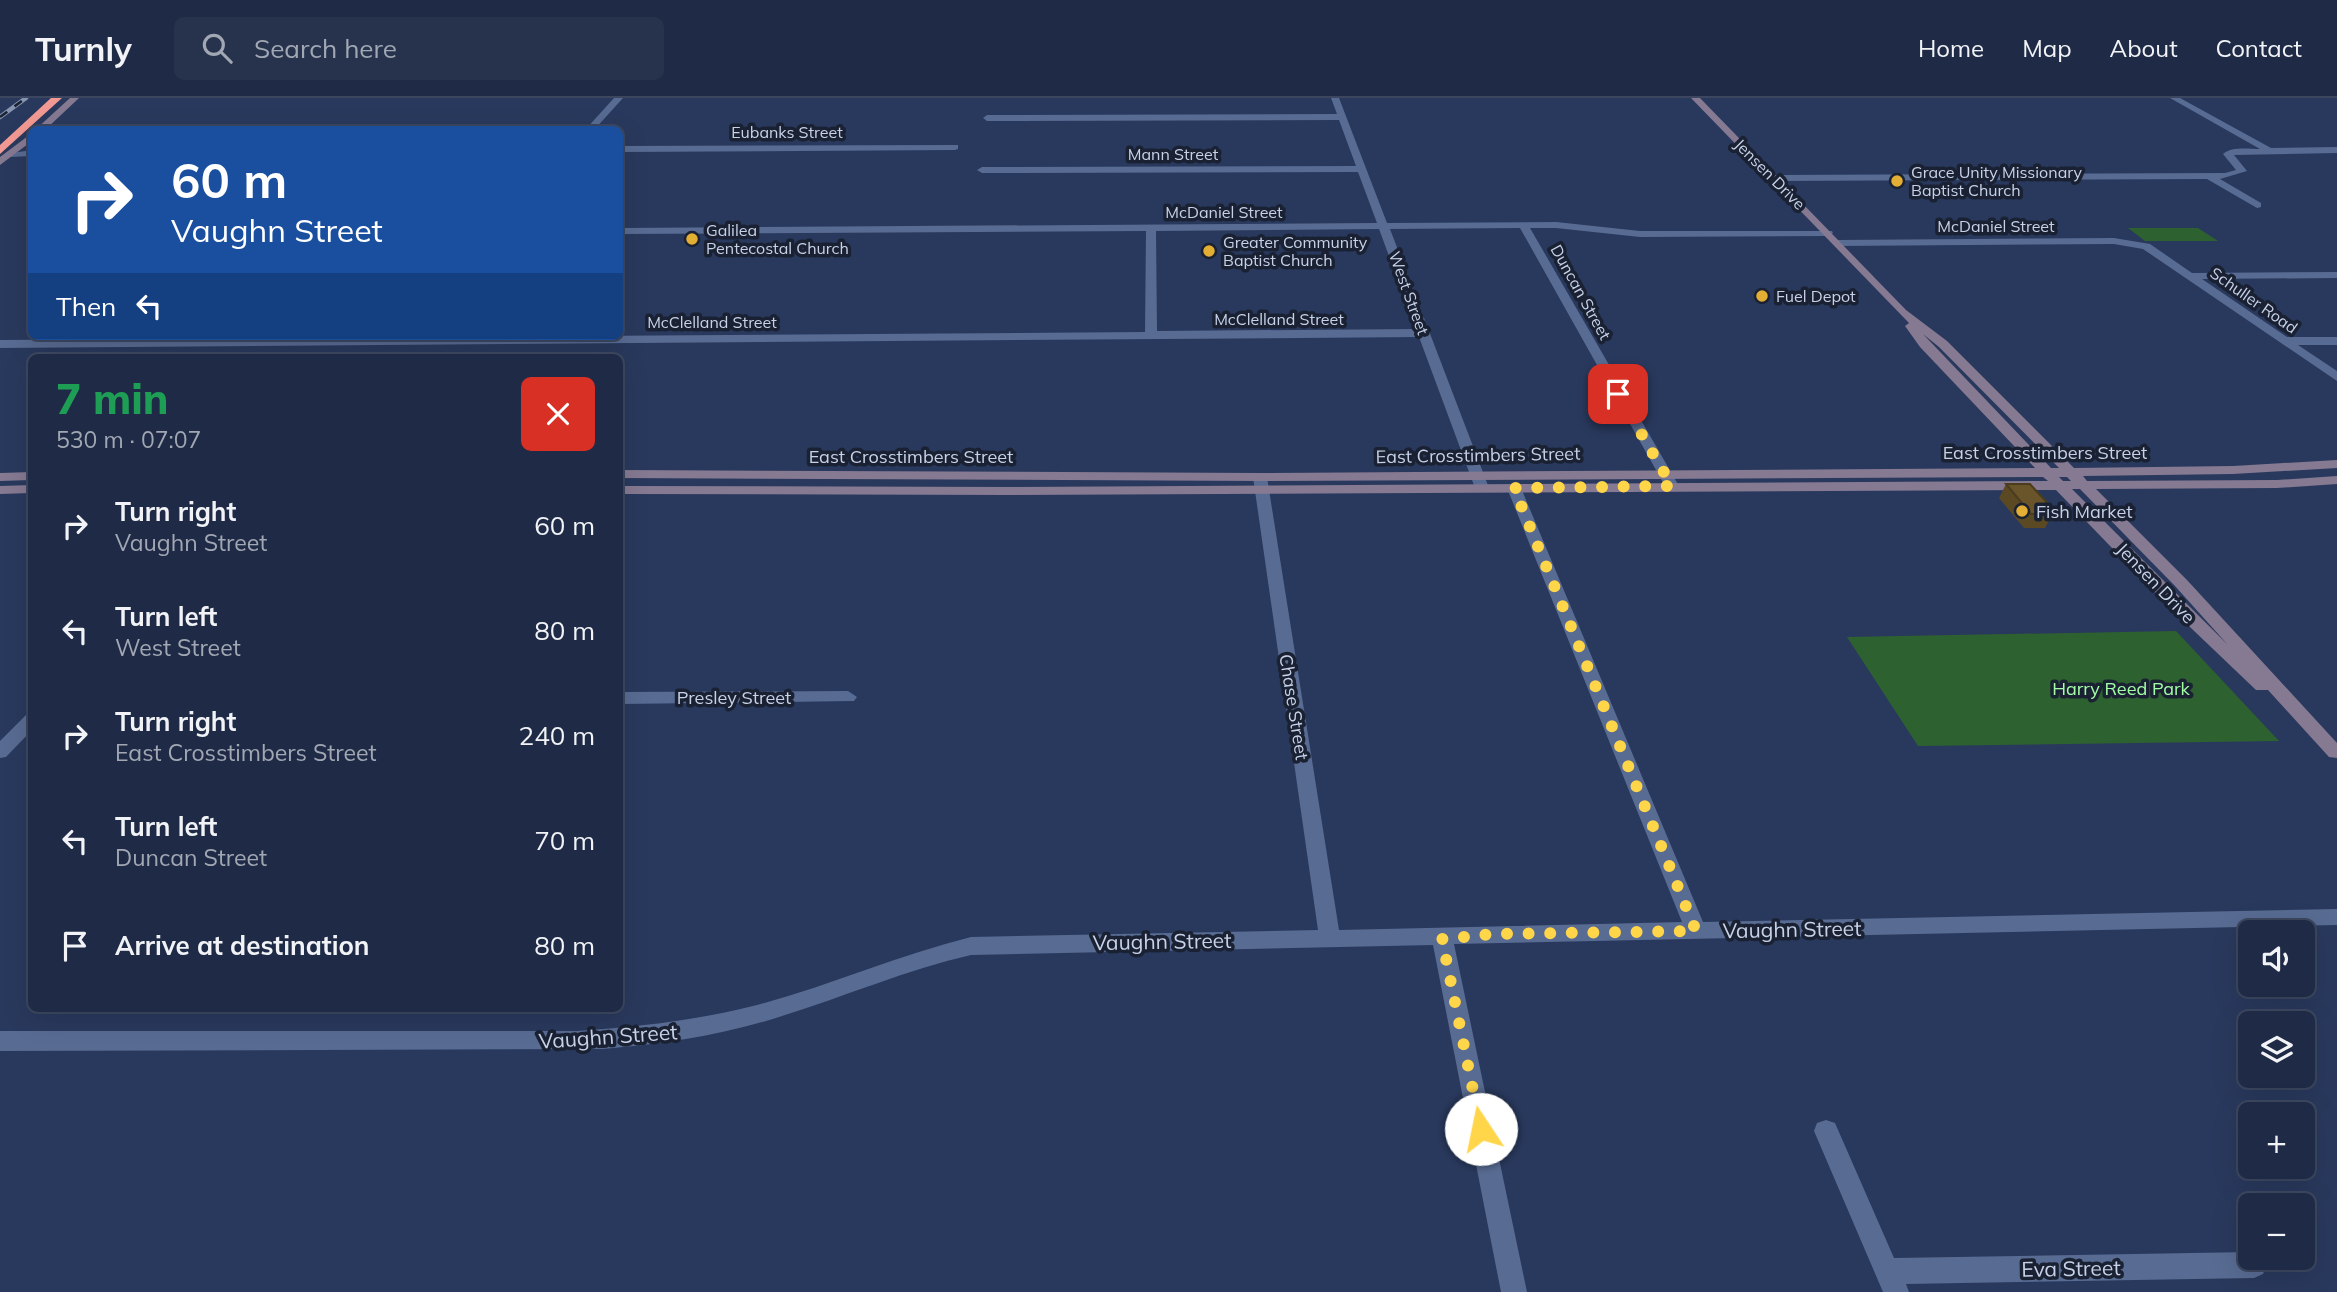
<!DOCTYPE html>
<meta charset="utf-8">
<style>
:root{--surface:#1f2b46;--page:#27334d;--text:#f1f3f6;--muted:#a1a7b3;--line:#3c475f}
body{margin:0;font-family:Mulish,sans-serif;background:var(--page);color:var(--text);height:100vh;display:flex;flex-direction:column;font-size:26px;white-space:nowrap}
*{box-sizing:border-box;margin:0}
p{font-size:23px;color:var(--muted)}
.icon{flex:none;width:38px;height:38px;fill:none;stroke:currentColor;stroke-width:2;stroke-linecap:round;stroke-linejoin:round}
.map{position:relative;flex:1;overflow:hidden}
.side{position:absolute;left:28px;top:256px;width:595px;height:658px;display:flex;flex-direction:column;background:var(--surface);border-radius:10px;box-shadow:0 7px 28px #0002,0 0 0 2px var(--line)}
.side>*{flex:none}
.guide{position:absolute;left:28px;top:28px;width:595px;height:214px;border-radius:10px;box-shadow:0 7px 28px #0002,0 0 0 2px var(--line);background:#1a4fa0;color:#fff;overflow:hidden}
.buttons{position:absolute;left:2238px;top:822px;display:grid;gap:14px}
.buttons a{display:grid;place-items:center;width:77px;height:77px;border-radius:10px;background:var(--surface);box-shadow:0 7px 28px #0002,0 0 0 2px var(--line);font-size:35px}
.pin{position:absolute;display:grid;place-items:center;width:60px;height:60px;color:#fff;margin:-30px;border-radius:14px;box-shadow:0 4px 10px #0006}
.me{position:absolute;width:77px;margin:-38px;rotate:349deg;stroke-linejoin:round;filter:drop-shadow(0 0 5px #0008)}
.turn{display:flex;align-items:center;gap:24px;height:147px;padding:0 28px;font-size:32px}
.turn .icon{width:91px;height:91px;stroke-width:2.5}
.turn b{display:block;font-size:49px;line-height:60px}
.then{display:flex;align-items:center;height:66px;padding:0 28px;background:#0003;gap:14px;font-size:26px}
.round{display:grid;place-items:center;flex:none;width:74px;height:74px;border-radius:10px;background:var(--page)}
.summary{display:flex;align-items:center;justify-content:space-between;height:119px;padding:0 28px}
h1{font-size:42px;font-weight:800;line-height:52px;color:#1e9e55}
ul{padding:0;list-style:none}
li{display:flex;align-items:center;gap:21px;height:105px;padding:0 28px}
li div{flex:1}
li b{display:block;font-size:26px}
li em{font-style:normal}
header{display:flex;align-items:center;gap:42px;box-sizing:border-box;height:98px;padding:0 35px;background:var(--surface);border-bottom:2px solid var(--line)}
header strong{font-size:33px}
nav{display:flex;gap:38px;margin-inline-start:auto;font-size:24px}
.search{width:490px;height:63px;background:var(--page);display:flex;align-items:center;gap:18px;box-sizing:border-box;padding:0 24px;border-radius:10px;color:var(--muted);font-size:26px}
.map>svg:first-child{display:block}
.green{fill:#2e6130}
.lines{fill:none;stroke-linecap:round;stroke-linejoin:round}
.minor{fill:#586b92;fill-rule:evenodd}
.secondary{fill:#867992;fill-rule:evenodd}
.motorway{fill:#f19992;fill-rule:evenodd}
.rail-casing{stroke:#8794b0;stroke-width:4.5}
.rail{stroke:#192132;stroke-width:2.5;stroke-dasharray:9;stroke-linecap:butt}
.wall{fill:#5a4923}
.building{fill:#695529;stroke:#4a3c1d;stroke-width:2}
.route{stroke:#ffd54a;stroke-width:12;stroke-dasharray:0 21.6}
.poi-dot{fill:#e2af34;stroke:#192132;stroke-width:2.5}
.labels{text-anchor:middle;dominant-baseline:central;stroke-width:7;stroke-linejoin:round;paint-order:stroke}
.far-street-label{font-size:16px;fill:#c7d2e9;stroke:#192132}
.far-poi-label{font-size:16px;fill:#c7d2e9;stroke:#192132;text-anchor:start}
.street-label{font-size:18px;fill:#c7d2e9;stroke:#192132}
.poi-label{font-size:18px;fill:#c7d2e9;stroke:#192132;text-anchor:start}
.park-label{font-size:18px;fill:#a4fda6;stroke:#192132}
.near-street-label{font-size:21px;fill:#c7d2e9;stroke:#192132}
</style>
<header>
<strong>Turnly</strong>
<div class="search"><svg class="icon" aria-label="search" viewBox="0 0 24 24"><circle cx="10" cy="10" r="6"/><path d="M15 15l6 6"/></svg>Search here</div>
<nav><a>Home</a><a>Map</a><a>About</a><a>Contact</a></nav>
</header>
<div class="map">
<svg width="2337" height="1194" viewBox="0 0 2337 1194">
<rect width="100%" height="100%" fill="#29395d"/>
<path class="green" d="M2128 130H2198L2218 143H2145Z
M2176 533 2279 643 1918 648 1847 539Z"/>
<g class="lines">
<path class="minor" d="M614 0H623L594 32H585Z
M1331 0H1339L1387 125 1556 124 1640 133H1832L1833 135 1828 138 1640 139 1556 130H1530L1679 388 1677 391H1667L1665 388 1520 130 1390 131 1489 390 1482 394 1475 390 1419 239 0 250V242L1145 234 1146 133 620 136V130L1377 125 1358 74 982 75 977 72 982 69 1356 68 1339 22 987 23 983 20 987 17 1337 16ZM1379 131 1416 231 1157 233 1156 133Z
M2170 0H2180L2271 50 2337 49V55L2234 57 2247 73 2220 81 2261 105V109L2257 110 2207 81 1774 83 1769 80 1774 77 2225 75 2236 72 2223 56C2232 48 2248 51 2260 51Z
M958 47V51L955 52 620 54V48Z
M32 52V58L10 59 5 56Z
M2114 140 2150 146 2192 175 2337 174V180L2202 181 2287 239H2337V247H2298L2337 273V283L2143 151 2114 146 1838 148 1833 145 1838 142Z
M1260 375 1267 379 1339 832 1682 824 1507 390 1514 386 1521 390 1703 824 2337 811V827L1454 846 1527 1194H1501L1433 847 971 857C906 872 846 898 782 918 724 937 664 946 603 951L0 953V933H577C638 929 698 922 757 907 829 888 898 857 971 839L1318 832 1253 379Z
M848 593 857 599 854 603 620 606V594Z
M32 615V632L6 659 0 660V643L26 617Z
M1826 1022 1835 1025 1894 1160 2250 1154V1160H2264L2267 1167 2263 1176 2254 1180 1906 1186 1909 1194H1883L1814 1033 1817 1025Z"/>
<path class="secondary" d="M70 0H79L45 32H35Z
M1691 0H1700L1906 212 1947 243 2074 370 2233 368 2337 362V370L2233 376 2083 378 2087 383 2277 382 2337 378V386L2277 390 2096 391 2187 482 2337 645V660L2329 659 2268 592H2256L2169 509 2056 392 1009 397 620 396V388L1009 389 2048 383 2043 379 1260 383 620 380V372L1260 375 2035 370 1920 249 1905 228 1909 225ZM1923 236 1939 249 2059 370H2051ZM2059 379H2067L2071 383H2063ZM2072 391H2080L2175 488 2228 547Z
M32 35V43L0 67V59Z
M32 374V382L0 383V375Z
M32 387V395L0 396V388Z"/>
<path class="motorway" d="M51 0H62L0 56V47Z"/>
<g class="rail-casing">
<path id="rail" d="M0 19 26 0"/>
</g>
<use href="#rail" class="rail"/>
</g>
<path class="wall" d="M2006 386 2052 410 2051 414 2053 416 2045 430H2024L1999 400Z"/>
<path class="building" d="M2006 386H2030L2052 410H2047L2053 416H2031Z"/>
<g class="lines">
<path class="route" d="M1481 1031 1442 841 1494 836 1696 833 1514 390 1672 388 1618 296"/>
</g>
<g class="poi-dot">
<circle cx="1897" cy="83" r="7"/>
<circle cx="692" cy="141" r="7"/>
<circle cx="1209" cy="153" r="7"/>
<circle cx="1762" cy="198" r="7"/>
<circle cx="2022" cy="413" r="7"/>
</g>
<g class="labels">
<g class="far-street-label">
<text x="787" y="34">Eubanks Street</text>
<text x="1173" y="56">Mann Street</text>
<text transform="translate(1770 76) rotate(45)">Jensen Drive</text>
<text x="1224" y="114">McDaniel Street</text>
<text x="1996" y="128">McDaniel Street</text>
<text transform="translate(1581 194) rotate(61)">Duncan Street</text>
<text transform="translate(1409 195) rotate(70)">West Street</text>
<text transform="translate(2254 202) rotate(35)">Schuller Road</text>
<text x="1279" y="221">McClelland Street</text>
<text x="712" y="224">McClelland Street</text>
</g>
<g class="far-poi-label">
<text x="1911" y="74">Grace Unity Missionary<tspan x="1911" dy="18">Baptist Church</tspan></text>
<text x="706" y="132">Galilea<tspan x="706" dy="18">Pentecostal Church</tspan></text>
<text x="1223" y="144">Greater Community<tspan x="1223" dy="18">Baptist Church</tspan></text>
<text x="1776" y="198">Fuel Depot</text>
</g>
<g class="street-label">
<text x="2045" y="354">East Crosstimbers Street</text>
<text transform="translate(1478 357) rotate(-1)">East Crosstimbers Street</text>
<text x="911" y="358">East Crosstimbers Street</text>
<text transform="translate(2156 485) rotate(46)">Jensen Drive</text>
<text x="734" y="599">Presley Street</text>
<text transform="translate(1294 609) rotate(81)">Chase Street</text>
</g>
<g class="poi-label">
<text x="2036" y="413">Fish Market</text>
</g>
<g class="park-label">
<text x="2121" y="590">Harry Reed Park</text>
</g>
<g class="near-street-label">
<text transform="translate(1792 831) rotate(-1)">Vaughn Street</text>
<text transform="translate(1162 843) rotate(-1)">Vaughn Street</text>
<text transform="translate(608 938) rotate(-4)">Vaughn Street</text>
<text transform="translate(2071 1170) rotate(-1)">Eva Street</text>
</g>
</g>
</svg>
<div class="buttons">
<a><svg class="icon" aria-label="sound" viewBox="0 0 24 24"><path d="M4 9h4l5-4v14l-5-4H4zM17 9q2 3 0 6"/></svg></a>
<a><svg class="icon" aria-label="layers" viewBox="0 0 24 24"><path d="M12 4l9 5-9 5-9-5zM3 14l9 5 9-5"/></svg></a>
<a>+</a>
<a>−</a>
</div>
<div class="pin" style="left:1618px;top:296px;background:#d93025"><svg class="icon" aria-label="arrive" viewBox="0 0 24 24"><path d="M6 21V4h12l-3 4 3 4H6"/></svg></div>
<svg class="me" style="left:1481px;top:1031px" viewBox="-20 -20 40 40"><circle r="19" fill="#fff"/><path d="M0-13L10 11 0 6-10 11z" fill="#ffd54a"/></svg>
<div class="guide">
<div class="turn"><svg class="icon" aria-label="right" viewBox="0 0 24 24"><path d="M7 20v-9h11M14 6l5 5-5 5"/></svg><div><b>60 m</b>Vaughn Street</div></div>
<div class="then">Then<svg class="icon" aria-label="left" viewBox="0 0 24 24"><path d="M17 20v-9H6M10 6l-5 5 5 5"/></svg></div>
</div>
<section class="side">
<div class="summary"><div><h1>7 min</h1><p>530 m · 07:07</p></div><a class="round" style="background:#d93025;color:#fff"><svg class="icon" aria-label="close" viewBox="0 0 24 24"><path d="M6 6l12 12M18 6L6 18"/></svg></a></div>
<ul>
<li><svg class="icon" aria-label="right" viewBox="0 0 24 24"><path d="M7 20v-9h11M14 6l5 5-5 5"/></svg><div><b>Turn right</b><p>Vaughn Street</p></div><em>60 m</em></li>
<li><svg class="icon" aria-label="left" viewBox="0 0 24 24"><path d="M17 20v-9H6M10 6l-5 5 5 5"/></svg><div><b>Turn left</b><p>West Street</p></div><em>80 m</em></li>
<li><svg class="icon" aria-label="right" viewBox="0 0 24 24"><path d="M7 20v-9h11M14 6l5 5-5 5"/></svg><div><b>Turn right</b><p>East Crosstimbers Street</p></div><em>240 m</em></li>
<li><svg class="icon" aria-label="left" viewBox="0 0 24 24"><path d="M17 20v-9H6M10 6l-5 5 5 5"/></svg><div><b>Turn left</b><p>Duncan Street</p></div><em>70 m</em></li>
<li><svg class="icon" aria-label="arrive" viewBox="0 0 24 24"><path d="M6 21V4h12l-3 4 3 4H6"/></svg><div><b>Arrive at destination</b></div><em>80 m</em></li>
</ul>
</section>
</div>
